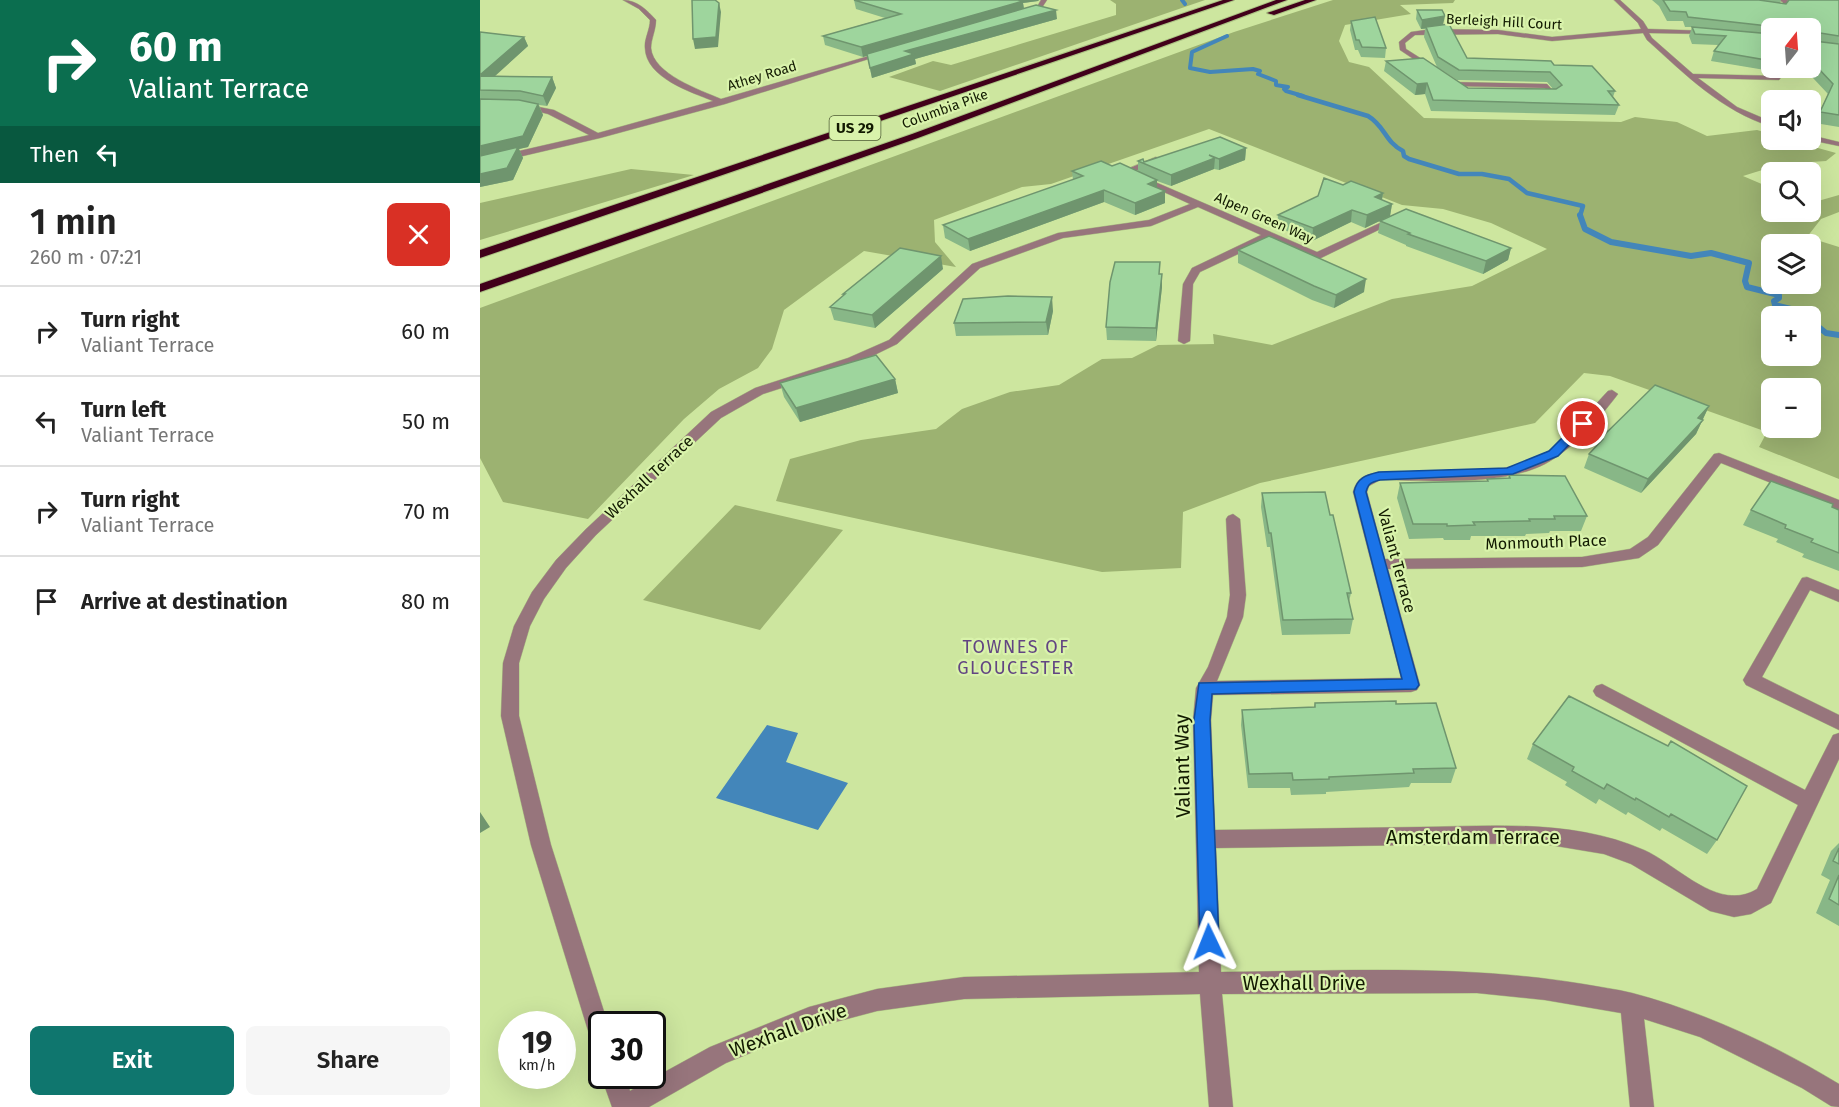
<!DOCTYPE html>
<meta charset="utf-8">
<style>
:root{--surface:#fff;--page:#f6f6f6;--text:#222;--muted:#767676;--line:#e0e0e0;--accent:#0f766e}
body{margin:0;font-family:"Fira Sans",sans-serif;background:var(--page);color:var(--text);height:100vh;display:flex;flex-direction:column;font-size:22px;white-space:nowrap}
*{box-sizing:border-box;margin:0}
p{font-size:20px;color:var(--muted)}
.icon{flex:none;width:33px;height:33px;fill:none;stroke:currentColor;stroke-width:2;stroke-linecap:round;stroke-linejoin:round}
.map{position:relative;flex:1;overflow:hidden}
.side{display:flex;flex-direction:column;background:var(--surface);width:480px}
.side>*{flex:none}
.banner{background:#0b6e4f;color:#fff;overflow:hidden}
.needle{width:39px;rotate:17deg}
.controls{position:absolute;left:1281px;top:18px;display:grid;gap:12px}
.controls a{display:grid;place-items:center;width:60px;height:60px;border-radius:9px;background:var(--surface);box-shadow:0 6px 24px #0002;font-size:30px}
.speed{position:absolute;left:18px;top:1011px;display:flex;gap:12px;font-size:30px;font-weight:700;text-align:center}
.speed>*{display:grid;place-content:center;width:78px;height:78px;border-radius:50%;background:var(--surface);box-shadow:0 6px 24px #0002;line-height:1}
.speed small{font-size:15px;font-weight:400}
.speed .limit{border:3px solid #111;border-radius:9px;background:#fff;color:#111}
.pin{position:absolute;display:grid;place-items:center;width:51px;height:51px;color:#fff;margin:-26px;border:3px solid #fff;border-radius:50%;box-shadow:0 2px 6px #0007}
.me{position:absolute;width:66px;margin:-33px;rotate:358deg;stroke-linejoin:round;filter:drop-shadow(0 0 4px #0008)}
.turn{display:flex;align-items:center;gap:21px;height:126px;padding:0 30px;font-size:27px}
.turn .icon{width:78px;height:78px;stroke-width:2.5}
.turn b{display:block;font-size:42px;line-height:51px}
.then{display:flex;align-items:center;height:57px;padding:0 30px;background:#0003;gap:12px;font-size:22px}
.round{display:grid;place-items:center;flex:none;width:63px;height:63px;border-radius:9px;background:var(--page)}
.head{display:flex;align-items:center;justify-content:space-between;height:102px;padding:0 30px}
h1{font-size:36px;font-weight:600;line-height:45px}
.primary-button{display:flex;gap:12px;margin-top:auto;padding:12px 30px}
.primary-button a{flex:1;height:69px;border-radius:9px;background:var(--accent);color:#fff;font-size:24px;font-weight:600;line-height:69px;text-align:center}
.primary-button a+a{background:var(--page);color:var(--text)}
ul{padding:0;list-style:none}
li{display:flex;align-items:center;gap:18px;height:90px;padding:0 30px;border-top:2px solid var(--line)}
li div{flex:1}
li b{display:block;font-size:22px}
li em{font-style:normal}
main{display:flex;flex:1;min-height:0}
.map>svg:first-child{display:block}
.green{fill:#9cb271;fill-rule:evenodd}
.water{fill:#4386ba}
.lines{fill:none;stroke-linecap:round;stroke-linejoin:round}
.stream-far2{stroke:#4386ba;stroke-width:4}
.stream-far1{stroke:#4386ba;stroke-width:4.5}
.stream{stroke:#4386ba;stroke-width:6}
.minor-casing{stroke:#abc183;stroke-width:1}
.highway-casing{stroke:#abc183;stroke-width:2}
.minor{fill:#97757c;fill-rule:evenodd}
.highway{fill:#41001a;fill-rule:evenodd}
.wall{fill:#88b787;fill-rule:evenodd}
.shaded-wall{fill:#6f956e}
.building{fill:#9ed59d;stroke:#6f956e;stroke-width:1.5}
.route{fill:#1a73e8;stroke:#114b97;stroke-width:1.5}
.labels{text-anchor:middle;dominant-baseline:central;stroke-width:4.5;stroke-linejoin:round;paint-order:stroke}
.far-street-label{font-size:14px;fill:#121a01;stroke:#d9f3ab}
.shield{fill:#d9f3ab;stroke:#4e5b34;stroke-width:1.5}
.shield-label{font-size:15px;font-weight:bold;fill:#121a01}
.street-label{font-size:16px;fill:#121a01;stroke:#d9f3ab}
.neighbourhood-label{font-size:18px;letter-spacing:1.5px;fill:#624582;stroke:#d9f3ab}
.near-street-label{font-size:20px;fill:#121a01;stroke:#d9f3ab}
</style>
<main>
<section class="side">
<div class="banner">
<div class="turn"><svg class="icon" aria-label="right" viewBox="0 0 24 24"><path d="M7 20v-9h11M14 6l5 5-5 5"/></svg><div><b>60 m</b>Valiant Terrace</div></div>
<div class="then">Then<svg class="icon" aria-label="left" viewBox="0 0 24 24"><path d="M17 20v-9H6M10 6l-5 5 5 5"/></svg></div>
</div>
<div class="head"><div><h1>1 min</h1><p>260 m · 07:21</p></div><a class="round" style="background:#d93025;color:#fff"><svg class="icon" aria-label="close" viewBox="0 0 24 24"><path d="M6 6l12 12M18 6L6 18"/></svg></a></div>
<ul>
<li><svg class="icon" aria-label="right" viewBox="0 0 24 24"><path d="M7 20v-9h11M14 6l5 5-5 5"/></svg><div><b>Turn right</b><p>Valiant Terrace</p></div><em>60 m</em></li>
<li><svg class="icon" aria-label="left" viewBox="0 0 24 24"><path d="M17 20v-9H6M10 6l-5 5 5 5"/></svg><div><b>Turn left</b><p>Valiant Terrace</p></div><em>50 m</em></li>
<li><svg class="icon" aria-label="right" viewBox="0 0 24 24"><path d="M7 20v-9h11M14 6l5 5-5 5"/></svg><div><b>Turn right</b><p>Valiant Terrace</p></div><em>70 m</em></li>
<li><svg class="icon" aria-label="arrive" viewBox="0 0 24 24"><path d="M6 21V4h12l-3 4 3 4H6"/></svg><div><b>Arrive at destination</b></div><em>80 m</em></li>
</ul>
<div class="primary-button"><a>Exit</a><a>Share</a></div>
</section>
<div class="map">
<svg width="1359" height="1107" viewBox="0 0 1359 1107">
<rect width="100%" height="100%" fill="#cde69f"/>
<path class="green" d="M630 0H725L460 91 409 77 453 61 471 65 636 15V4Z
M853 0H975L973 3 920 5 931 14 865 25 859 41 869 62 889 67 944 118 1141 122 1155 117 1197 122 1227 136 1277 130 1291 134 1292 140H1309L1356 153 1346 161 1302 164 1263 176 1291 188 1292 212H1330L1331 203 1359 195V212L1341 219 1327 237 1359 247V479L1279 447 1287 432 1130 376 1104 373 1055 423 780 483 703 512 701 568 622 572 296 501 310 459 381 440 456 429 482 409 530 392 579 385 622 359 652 358 678 345 734 344 733 334 792 345 912 299 992 286 1067 249 1011 223 963 209 922 205 729 129 571 184 542 187 454 220 455 242 476 267 384 251 304 310 292 349 278 368 239 389 204 419 108 519 23 502 0 458V308L754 32ZM1292 244H1330V284H1292ZM1292 316H1330V356H1292ZM1292 388H1330V428H1292Z
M151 169 214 175 0 240V203Z
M255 505 363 530 280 630 163 600Z"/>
<path class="water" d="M287 725 318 733 306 762 368 783 338 830 236 798Z"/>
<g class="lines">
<path class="stream-far2" d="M702 0 705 4
M747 36 712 52 710 68 730 72 773 69 780 71 778 74 796 81V85L808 87 804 89 806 91 823 96"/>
<path class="stream-far1" d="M818 95 888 116C905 126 905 142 923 151L924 156 929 159 979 174H1002L1029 179 1047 193 1103 206 1100 216"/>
<path class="stream" d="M1100 215 1105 229 1131 242 1211 256 1231 253 1269 263 1265 281 1267 287 1299 295V298L1294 301 1295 305 1319 311 1327 316
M1330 320 1346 333 1359 335"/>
<g class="minor-casing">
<path id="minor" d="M143 0C157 0 167 10 176 20 176 30 171 39 171 48 173 74 220 90 241 99L406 51 411 52 245 104 120 138 0 166V160L109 135 68 114 44 108 0 107V103L44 104 74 110 118 133 233 101C211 92 166 78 165 48 164 39 170 30 170 20L159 9Z
M561 0H567L561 9 542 15V13L557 7Z
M1134 0H1140L1163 21 1168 29 1231 31 1229 34 1169 33 1172 38 1213 74 1302 76 1299 80 1218 78 1257 107 1292 122V127C1240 110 1206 75 1167 40L1163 33 1072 41 1018 34 935 35 925 43 926 49 956 68 953 72 920 50 919 42 931 32 952 29 1018 30 1072 37 1161 29 1158 23Z
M1296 0H1308L1305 10 1288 8 1290 5 1301 7 1303 2Z
M974 82 1067 84 1077 95 1073 97H1060V93H1068L1065 88 971 86Z
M1330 135 1359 142V146L1330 140Z
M676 157 679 158V162L652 172 837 252 913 217 921 219 841 258H833L790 239 720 272 713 284 710 341 704 344 698 341 703 284 712 268 781 235 718 207 671 226 583 238 500 268 417 344 376 364 283 394 241 418 116 535 86 568 64 599 50 626 39 663V716L71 845 128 1024H122V1053L114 1050 51 845 21 716 23 663 34 626 52 592 76 560 106 529 231 412 275 388 368 358 409 340 492 264 578 233 669 220 710 204 640 172Z
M1132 390 1138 394C1119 419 1093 449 1065 464 1020 487 949 480 900 480L889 486 887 492 905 559 1102 557 1150 549 1168 537 1234 454 1239 453 1359 500V510L1241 463 1178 545 1159 558 1102 567 908 569 940 685 937 690 931 692 733 695 731 720 735 830C803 829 871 828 940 827 1014 826 1093 819 1164 850 1198 865 1238 913 1277 889L1318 805 1116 696 1113 691 1116 686 1122 684 1325 790 1353 735 1359 733V759L1291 903 1271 914 1254 917 1230 911 1151 864 1124 854 1058 843 736 848 741 972C861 971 983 964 1103 984 1119 987 1136 989 1152 993 1224 1012 1295 1045 1359 1084V1107L1351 1106 1322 1088 1220 1037 1164 1019 1174 1107H1150L1141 1013 1065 1000 997 993 742 994 753 1107H729L720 994 484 999 397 1011 329 1029 246 1063 169 1107H132L121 1076 122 1075 145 1076 150 1091 230 1047 329 1007 397 989 484 977 719 972 713 720 716 688 728 667 747 617 750 595 746 519 748 516 753 514 760 519 766 595 763 617 737 681 921 678 873 492C875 484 879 478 887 475 903 469 921 472 938 472 975 472 1018 474 1052 460 1083 447 1105 415 1128 391Z
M1327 577 1359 590V602L1330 590 1282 677 1359 715V730L1266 685 1263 680 1322 578Z"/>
</g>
<g class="highway-casing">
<path id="highway" d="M743 0H754L0 258V250Z
M796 0H807L438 138 0 292V284L432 134Z
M825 0H836L794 15 787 13Z"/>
</g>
<use href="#minor" class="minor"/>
<use href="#highway" class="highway"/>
</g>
<path class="wall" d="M374 0H559L558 1 543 3 544 8 577 19 435 59 436 64 392 78 387 56 383 57 345 45 343 36 405 18 376 9Z
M1172 0H1301L1300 3 1306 4 1309 0H1307H1359V127L1335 123 1348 94 1333 78 1231 61 1234 51 1238 45 1212 44 1209 36 1212 27H1205L1203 21H1187L1179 6ZM1292 28H1330V68H1292Z
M937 10 963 25 987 58 1074 65 1135 91 1133 97 1139 105 1135 115 951 111 945 94 935 95 904 71 906 61 988 88 1073 89 1067 82 977 80 957 67 944 37 945 29H941L936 19Z
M871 21 906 48 905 58 881 57 878 50H875L870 30Z
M0 32 44 37 48 46 14 76 72 77 76 88 67 106 59 105 63 115 48 147 39 149 43 158 33 180 0 187Z
M766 148 765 160 739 170 734 169 691 186 677 181V188L685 191V203L655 215 624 202 490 251 465 238 463 225 593 180 592 171H658V161L664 162Z
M863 185 903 193 902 200 912 204 910 216 885 228 871 222 832 241 797 227 798 215Z
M900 221 1031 248 1028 260 1003 274 926 246V245L898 233Z
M758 250 884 292 854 308 832 300 758 263Z
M463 269 395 328 354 320 350 307 363 296V294Z
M680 274 682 287 676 341 627 340 626 327Z
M573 311 568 335 476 336 474 323Z
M415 379 418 393 320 422 304 397 300 383Z
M1229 406 1216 434 1161 493 1104 468 1109 454 1119 444 1121 438Z
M1029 475 1107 516 1101 531H1070L1069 533 1046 534 1045 536H991L990 540H964L963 538 929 539 917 498 920 483 1007 481V479H1028Z
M782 493 850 515 871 593 869 602 873 619 870 634 802 635 790 547H787L781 507Z
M1352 507 1359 510V571L1322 557 1324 554 1296 542 1298 539 1263 525 1271 510Z
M1089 696 1237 840 1227 854 1182 828 1180 831 1148 812 1146 815 1119 799 1116 804 1085 785 1087 782 1047 759 1053 744Z
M835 703 916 704 976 768 971 783H931L929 787 846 792V794L811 795 810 788H768L761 725 762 710 834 707Z
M1359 843V926L1336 913 1350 880 1341 875 1351 851Z"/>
<path class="shaded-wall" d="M520 0H559L558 1 543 3 544 10 383 57 381 47Z
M239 3 241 12 238 47 215 49 213 39Z
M576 10 577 19 435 59 436 64 392 78 390 68 425 51Z
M965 16 963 25 941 29 942 20Z
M44 37 48 46 3 87 0 80V75Z
M72 77 76 88 67 106 63 96Z
M947 83 945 94 935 95 937 84Z
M58 104 63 115 48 147 39 149 43 158 33 180 0 187V146Z
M766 148 765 160 739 170V159Z
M735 158 734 169 691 186V175Z
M677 180V192L668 184Z
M624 190V202L490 251 488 239Z
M685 191V203L655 215V203Z
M903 193 901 205 895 197Z
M912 204 910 216 885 228 887 215Z
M872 210 871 222 832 241 833 228Z
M1031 248 1028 260 1003 274 1006 261Z
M461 256 463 269 395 328 392 315Z
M682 274V287L676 341V328Z
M886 279 884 292 854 308 856 295Z
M572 297 573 311 568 335 566 322Z
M415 379 418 393 320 422 316 408Z
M1229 406 1216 434 1161 493 1168 479Z
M0 812 10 827 0 833Z"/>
<path class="building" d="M212 0H235L239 3 236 37 213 39Z
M374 0H538L543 1 381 47 343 36 421 14Z
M1183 0H1279L1306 4 1309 0H1359V36L1334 32 1332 34 1334 41 1359 44V115L1340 112 1353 84 1338 68 1330 67V28H1298L1297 27 1208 17 1206 12 1190 11Z
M556 5 576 10 425 51 434 54 390 68 387 54Z
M937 10H962L965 16 942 20Z
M895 17 906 48 882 47 879 40H876L871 21Z
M969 24 987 58 1071 61 1074 65 1112 66 1135 91H1128L1139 105 953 100 947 83 937 84 906 61 943 58 988 88 1076 89 1082 85 1070 72 979 70 958 57 946 27Z
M1212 27 1292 34V61L1234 51 1246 36 1215 34Z
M0 32 44 37 0 75Z
M0 76 72 77 63 96 40 91 0 90Z
M0 99 39 100 58 104 43 136 0 146Z
M740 137 766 148 739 159 729 155 735 158 691 175 658 161 663 159 664 162Z
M38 147 27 168 0 174V156Z
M621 161 632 166 640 163 677 180 668 184 685 191 655 203 624 190 488 239 463 225 603 176 592 171Z
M844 178 863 185 871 181 903 193 895 197 912 204 887 215 872 210 833 228 798 215 838 196Z
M926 209 1031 248 1006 261 928 234 930 233 900 221Z
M789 236 886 279 856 295 834 286 758 250Z
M420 248 461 256 392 315 350 307 365 294H363Z
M635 262H680L679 274H682L676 328 626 327 630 282Z
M528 296 572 297 566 322 474 323 483 299Z
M396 355 415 379 316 408 300 383Z
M1175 385 1229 406 1218 418 1223 420 1168 479 1109 454 1123 439 1121 438Z
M1029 475 1085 476 1107 516H1074L1075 519H1049L1050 521 993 522 995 525 967 526V524H933L920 483 1008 481 1007 479 1030 478Z
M1291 481 1353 504 1352 507 1359 510V553L1331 542 1333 539 1305 528 1306 525 1271 510Z
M845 492 850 515H853L871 593H867L873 619 803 620 791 533H789L782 493Z
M1089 696 1188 746 1191 741 1267 786 1237 840 1191 814 1189 817 1156 798 1155 800 1127 784 1124 789 1092 771 1094 767 1053 744Z
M916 701V704L956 703 976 768 933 769 934 773 849 777V779L813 780 812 773 769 774 762 710 835 707V703Z
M1359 848V864L1353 861Z
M1359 875V905L1349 899Z"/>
<path class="route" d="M1103 420 1109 424 1078 456 1033 474 900 480C892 482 888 483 886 492L939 685 936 689 732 694 730 720 739 942 736 949 729 952 723 949 720 942 714 720 719 683 922 679 874 492C877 477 887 475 899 472L1027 468 1069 451 1099 421Z"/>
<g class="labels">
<g class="far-street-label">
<text transform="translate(1024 22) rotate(3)">Berleigh Hill Court</text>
<text transform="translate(282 76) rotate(-17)">Athey Road</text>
<text transform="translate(465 109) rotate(-20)">Columbia Pike</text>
<text transform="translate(784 218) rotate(24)">Alpen Green Way</text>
</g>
<rect class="shield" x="349.5" y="116" width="51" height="24" rx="4.5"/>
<g class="shield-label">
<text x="375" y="128">US 29</text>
</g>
<g class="street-label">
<text transform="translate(169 477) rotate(-43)">Wexhall Terrace</text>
<text transform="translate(1066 542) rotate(-2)">Monmouth Place</text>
<text transform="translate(917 561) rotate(75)">Valiant Terrace</text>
</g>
<g class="neighbourhood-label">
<text x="536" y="647">TOWNES OF<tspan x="536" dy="21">GLOUCESTER</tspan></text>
</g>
<g class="near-street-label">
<text transform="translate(702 766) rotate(-91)">Valiant Way</text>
<text x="993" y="837">Amsterdam Terrace</text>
<text x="824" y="983">Wexhall Drive</text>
<text transform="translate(308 1030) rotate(-20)">Wexhall Drive</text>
</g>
</g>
</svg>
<div class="controls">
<a><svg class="needle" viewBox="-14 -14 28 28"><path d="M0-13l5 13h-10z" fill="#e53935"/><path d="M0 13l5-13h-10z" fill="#767676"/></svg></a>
<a><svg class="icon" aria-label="sound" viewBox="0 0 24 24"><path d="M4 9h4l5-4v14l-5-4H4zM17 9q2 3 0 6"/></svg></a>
<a><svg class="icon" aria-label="search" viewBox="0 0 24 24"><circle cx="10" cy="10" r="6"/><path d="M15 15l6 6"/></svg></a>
<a><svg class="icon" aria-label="layers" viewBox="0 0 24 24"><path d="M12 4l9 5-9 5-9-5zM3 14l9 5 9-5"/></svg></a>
<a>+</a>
<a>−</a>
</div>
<div class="speed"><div>19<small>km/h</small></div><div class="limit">30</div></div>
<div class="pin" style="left:1103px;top:424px;background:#d93025"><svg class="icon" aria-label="arrive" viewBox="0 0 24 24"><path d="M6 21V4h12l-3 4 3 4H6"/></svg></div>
<svg class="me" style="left:729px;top:942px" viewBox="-20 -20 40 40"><path d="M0-17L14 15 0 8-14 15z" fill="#1a73e8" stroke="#fff" stroke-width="4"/></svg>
</div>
</main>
